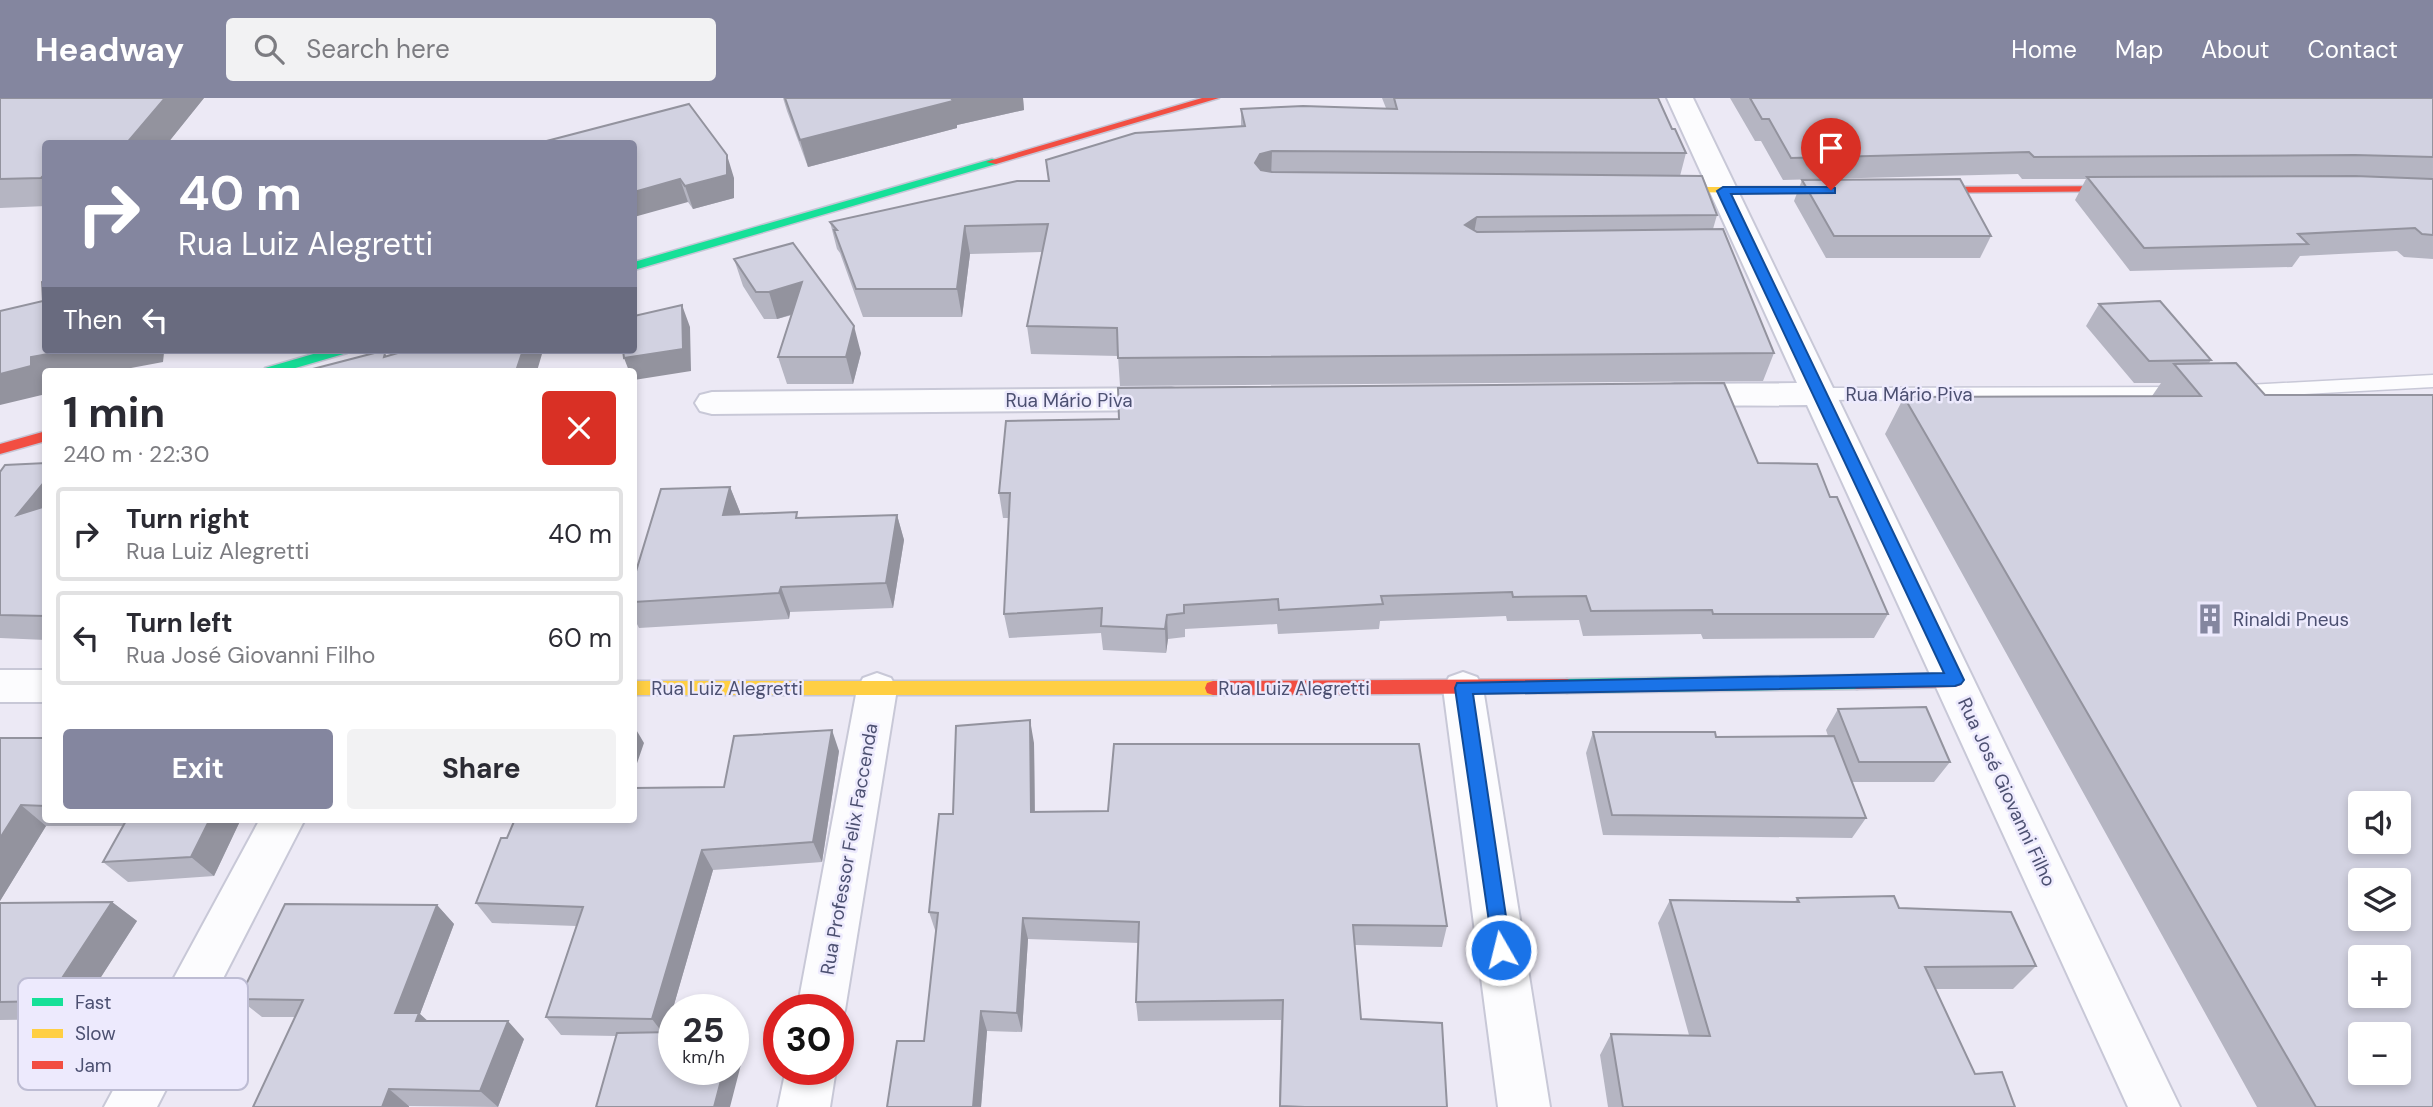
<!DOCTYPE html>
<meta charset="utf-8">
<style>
:root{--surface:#fff;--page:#f2f2f3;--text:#2b2b33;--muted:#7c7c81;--line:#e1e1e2;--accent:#84869f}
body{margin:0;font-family:"DM Sans",sans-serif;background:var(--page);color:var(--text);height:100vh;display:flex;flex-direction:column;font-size:26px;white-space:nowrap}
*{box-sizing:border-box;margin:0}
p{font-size:23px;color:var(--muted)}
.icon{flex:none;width:38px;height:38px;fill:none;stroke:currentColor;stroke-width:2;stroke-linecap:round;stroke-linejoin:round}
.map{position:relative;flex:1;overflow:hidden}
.drawer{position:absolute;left:42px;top:270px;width:595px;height:455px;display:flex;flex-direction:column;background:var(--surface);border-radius:7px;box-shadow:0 4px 10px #0003}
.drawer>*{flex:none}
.banner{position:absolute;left:42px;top:42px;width:595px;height:214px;border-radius:7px;box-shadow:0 4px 10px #0003;background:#84869f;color:#fff;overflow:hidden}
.tools{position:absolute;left:2348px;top:693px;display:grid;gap:14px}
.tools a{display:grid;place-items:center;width:63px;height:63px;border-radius:7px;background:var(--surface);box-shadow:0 4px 10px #0003;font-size:35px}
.speed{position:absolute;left:658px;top:896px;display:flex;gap:14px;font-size:35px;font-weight:700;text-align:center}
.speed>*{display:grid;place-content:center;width:91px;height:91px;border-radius:50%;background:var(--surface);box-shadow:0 4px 10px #0003;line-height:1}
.speed small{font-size:18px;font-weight:400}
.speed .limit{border:10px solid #d22;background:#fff;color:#111}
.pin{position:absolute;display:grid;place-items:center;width:60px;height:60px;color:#fff;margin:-72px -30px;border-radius:50% 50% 50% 0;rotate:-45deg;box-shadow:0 0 7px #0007}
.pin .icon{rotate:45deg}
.me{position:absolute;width:77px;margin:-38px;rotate:352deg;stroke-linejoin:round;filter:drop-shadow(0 0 5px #0008)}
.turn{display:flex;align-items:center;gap:24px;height:147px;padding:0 21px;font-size:32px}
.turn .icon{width:91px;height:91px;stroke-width:2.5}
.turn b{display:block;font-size:49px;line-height:60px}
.then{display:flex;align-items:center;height:66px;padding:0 21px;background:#0003;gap:14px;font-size:26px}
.round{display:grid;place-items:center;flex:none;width:74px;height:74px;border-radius:7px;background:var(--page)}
.summary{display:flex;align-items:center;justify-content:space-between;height:119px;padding:0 21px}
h1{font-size:42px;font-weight:700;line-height:52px}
.cta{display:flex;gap:14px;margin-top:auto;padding:14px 21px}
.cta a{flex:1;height:80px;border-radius:7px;background:var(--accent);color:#fff;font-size:28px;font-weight:700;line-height:80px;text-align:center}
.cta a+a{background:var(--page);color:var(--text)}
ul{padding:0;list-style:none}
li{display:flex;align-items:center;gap:21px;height:94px;margin:0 14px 10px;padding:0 7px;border:4px solid var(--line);border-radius:7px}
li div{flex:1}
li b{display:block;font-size:26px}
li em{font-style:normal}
header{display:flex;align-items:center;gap:42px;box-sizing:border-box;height:98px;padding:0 35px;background:var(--accent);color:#fff}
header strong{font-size:33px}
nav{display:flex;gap:38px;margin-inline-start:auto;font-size:24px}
.search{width:490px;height:63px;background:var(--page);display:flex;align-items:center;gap:18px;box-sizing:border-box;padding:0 24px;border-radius:7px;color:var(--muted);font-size:26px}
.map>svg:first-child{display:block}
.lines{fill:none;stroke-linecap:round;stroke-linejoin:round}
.lane-casing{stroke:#c8c8d7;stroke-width:3}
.street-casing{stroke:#c8c8d7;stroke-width:4}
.fast-casing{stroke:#c6c6d6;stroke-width:3}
.slow-casing{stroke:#c6c6d6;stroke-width:3}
.jam-casing{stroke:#c6c6d6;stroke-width:3}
.lane{fill:#fcfcfe;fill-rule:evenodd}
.street{fill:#fcfcfe;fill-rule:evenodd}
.fast{fill:#16e098;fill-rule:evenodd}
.slow{fill:#ffcf43;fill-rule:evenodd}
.jam{fill:#f24e42;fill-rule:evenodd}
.wall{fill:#b5b5c2}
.shaded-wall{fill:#93939e}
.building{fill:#d2d2e1;stroke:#93939e;stroke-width:2;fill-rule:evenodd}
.route{fill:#1a73e8;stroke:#114b97;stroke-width:2}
.labels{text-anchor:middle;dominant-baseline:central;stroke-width:5;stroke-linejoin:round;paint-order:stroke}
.street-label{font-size:19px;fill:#4c5071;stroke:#edeafd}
.poi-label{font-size:19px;fill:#4c5071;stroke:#edeafd;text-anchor:start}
.key{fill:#edeafd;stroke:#bdbcd3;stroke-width:2}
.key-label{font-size:19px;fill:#4c5071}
</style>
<header>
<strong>Headway</strong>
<div class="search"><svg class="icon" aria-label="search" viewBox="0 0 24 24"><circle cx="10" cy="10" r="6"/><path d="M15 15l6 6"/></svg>Search here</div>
<nav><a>Home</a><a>Map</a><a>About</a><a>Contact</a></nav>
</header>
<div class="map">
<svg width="2433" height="1009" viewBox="0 0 2433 1009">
<rect width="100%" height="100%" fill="#ece9f5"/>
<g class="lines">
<g class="lane-casing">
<path id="lane" d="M2433 277V289L2230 300 2223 299 2220 294 2223 289 2230 288Z
M2185 289 2192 290 2195 295 2192 300 1820 302 1813 301 1810 296 1813 291 1820 290Z"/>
</g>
<g class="street-casing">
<path id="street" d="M1667 0H1693L2180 1009H2128L1807 307 1675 308 1663 305 1658 297 1663 289 1675 286 1797 285Z
M1171 290 1183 293 1188 301 1183 309 1171 312 712 316 700 313 695 305 700 297 712 294Z
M0 572H46V604H0Z
M1463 574 1477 579 1483 590 1550 1009H1498L1443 590 1449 579Z
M877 575 891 580 897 591 845 912 838 928V912H797L857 591 863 580Z
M260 721H305L157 1009H104Z
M786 971H836L830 1009H778Z"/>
</g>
<g class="fast-casing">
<path id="fast" d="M992 61 996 62V66L634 172V164Z
M327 252H349L347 255 285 273H263L265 270Z
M1857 577 1863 579 1865 584 1863 589 1857 591 1567 595 1561 593 1559 588 1561 583 1567 581Z"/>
</g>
<g class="slow-casing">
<path id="slow" d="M1655 89H1850L1856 92 1850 95 1651 94 1649 92Z
M634 583H1213L1219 585 1221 590 1219 595 1213 597H634Z"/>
</g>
<g class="jam-casing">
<path id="jam" d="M1202 0H1219L996 66 986 64Z
M2133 88 2137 89V93L1914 95 1908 92 1914 89Z
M46 333V343L0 356V346Z
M1955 575 1961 577 1963 582 1961 587 1955 589 1857 591 1851 589 1849 584 1851 579 1857 577Z
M1567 581 1573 583 1575 588 1573 593 1567 595 1213 597 1207 595 1205 590 1207 585 1213 583Z"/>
</g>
<use href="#lane" class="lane"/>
<use href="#street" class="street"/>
<use href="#fast" class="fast"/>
<use href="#slow" class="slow"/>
<use href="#jam" class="jam"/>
</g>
<path class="wall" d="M0 0H204L167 46H46V108L0 110Z
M783 0H1023L1024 12 957 27V30L808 69 787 13Z
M1382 0H1658L1672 31 1686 55 1680 78 1717 117 1713 131 1774 255 1763 283 1120 288 1118 258 1031 256 1027 228 1042 154 970 156 962 219H863L840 155 837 151 830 124 1049 83 1241 28V11L1386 10Z
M1730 0H2433V161L2404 159 2397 153 2300 158 2292 169 2130 173 2075 102 2086 81H2022L2018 76 1783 82 1761 43H1755Z
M634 46 734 80V100L693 111 688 104Z
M1802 82 1991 138 1980 160H1826L1794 103Z
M734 161 861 255 853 286H787L778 259 792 217 777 221H764L743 188Z
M2099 206 2211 262 2209 265 2433 1009H2257L1885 336 1904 299 2152 298 2161 285H2134L2086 228Z
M46 365V542L0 540V374Z
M1758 365 1830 399 1888 516 1874 540 1703 541 1701 536 1583 538 1579 522 1507 523 1506 518 1380 523 1379 531 1278 536 1277 526 1185 531V539L1168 541 1166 555 1103 552 1101 535 1009 540 1004 516 1009 420H1003L999 395Z
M730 389 740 414V417L799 420 897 417 904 442 893 510 790 514 789 521 639 530 634 520V480Z
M1838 611 1950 664 1934 684H1852L1866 720 1852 740 1603 737 1586 655 1593 634 1716 639 1828 638 1826 632Z
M0 640H46V721H241L214 778 128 784 103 764 123 728H46L0 803Z
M1034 645 1035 714 1447 828 1442 849 1355 847 1361 921 1447 1009H1279L1281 922 1138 923 1136 904 1139 845 1028 841 1022 934 987 933 981 1009H887L924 943 936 835 929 814 953 716Z
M839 653 822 764 713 772 666 934 745 951 616 938 561 937 546 919 576 828 492 825 476 805 507 740 724 689Z
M1797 800 1899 810 2036 868 2013 891H1935L1975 976 2015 1009H1608L1600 957 1611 936 1689 937 1658 825 1670 802 1795 804Z
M112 804 137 823 74 921 0 922V805Z
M437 807 454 826 420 916 428 923 524 941 498 1009 409 1008 295 919H262L239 901Z"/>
<path class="shaded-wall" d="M165 0H204L167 46H126Z
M951 0H1023L1024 12 957 27V30L808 69 800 42Z
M1272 53 1271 80 1259 84 1255 65 1260 56Z
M727 57 734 80V100L693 111 685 88Z
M46 75V86L41 80Z
M680 81 688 104 634 119V94Z
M1477 119 1472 146 1465 127Z
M965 128 970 156 962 219 957 191Z
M802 184 809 211 777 221 769 194Z
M682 207 690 229 691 273 634 282V273H629L624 260Z
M854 228 861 255 853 286 846 259Z
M70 252H175L164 255 163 264 115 273H46V296L0 307V276L31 259Z
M523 252H540L542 256 537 273H516Z
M46 382V436L17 417Z
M730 389 740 414 733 443 723 417Z
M897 417 904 442 893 510 886 485Z
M781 489 790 514 789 521 779 495Z
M1167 517 1168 541 1166 555 1165 531Z
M1030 622 1034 645 1035 736 1031 714Z
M634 628 644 645 634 674Z
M832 632 839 653 822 764 813 744Z
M21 707 46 728 0 803V740Z
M210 721H241L214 778 191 759Z
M702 752 713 772 665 938 652 921Z
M112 804 137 823 74 921 47 903Z
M437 807 454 826 420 916 438 933 395 915Z
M1023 820 1028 841 1022 934 1017 915Z
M981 913 987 933 981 1009H973Z
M508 923 524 941 498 1009 480 993Z
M734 933 745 951 730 1009H714L724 971H733Z
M389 991 409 1008V1009H382Z"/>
<path class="building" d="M0 0H165L126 46H46V75L41 80 0 81Z
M785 0H951L953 3 800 42Z
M1394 0H1658L1672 31H1675L1686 55 1272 53 1260 56 1255 65 1261 72 1272 74 1702 78 1717 117 1477 119 1465 127 1477 134 1723 131 1774 255 1118 260 1117 230 1027 228 1048 126 965 128 957 191H856L834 132H837L830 124 1017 83H1049L1046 62 1135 35 1245 28 1241 11 1303 8 1397 11Z
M1750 0H2433V59L2355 57 2034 59 2029 54 1791 60 1769 21H1762Z
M689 6 727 57V77L685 88 680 81 634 94V46H535Z
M2355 78 2433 81V137L2422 136 2415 130 2298 136 2308 146 2144 150 2087 79Z
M1960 81 1991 138H1834L1802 82Z
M793 145 854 228 846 259H778L802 184 769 194H756L734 161Z
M46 183V252H70L31 259V268L0 276V213L43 203 42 184Z
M2160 203 2211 262 2149 263 2099 206Z
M682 207 683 251 624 260 623 252H634V218Z
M386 252 384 259 408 252H523L516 273H305Z
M2236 265 2265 297H2433V1009H2316L1904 299 2201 298 2174 266ZM2361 705H2399V744H2361ZM2361 782H2399V821H2361ZM2361 859H2399V898H2361ZM2361 936H2399V975H2361Z
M1724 285 1758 365 1817 366 1830 399H1837L1888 516H1713L1712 512 1591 513 1586 498 1513 499 1512 494 1381 498 1383 506 1279 512 1278 501 1184 507V515L1167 517 1165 531 1101 528 1102 510 1004 516 1010 395H999L1006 323 1119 321 1118 290Z
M46 365V382L17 417 46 408V518L0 517V374L5 367Z
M730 389 723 417 797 414 796 420 897 417 886 485 781 489 779 495 634 504V480L661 391Z
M1926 609 1950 664H1859L1838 611Z
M1030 622 1031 714 1108 713 1114 646H1419L1447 828 1353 827 1361 921 1442 925 1447 1009H1305L1280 1008 1283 902 1136 904 1139 824 1023 820 1017 915 981 913 973 1009H887L897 943H924L938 815 929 814 939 716H953L956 628Z
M832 632 813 744 702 752 652 921 546 919 583 809 476 805 501 740H507L515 721H634V690L724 689 734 638Z
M1593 634H1715L1716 639 1834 638 1866 720 1612 717Z
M0 640H46V708L21 707 0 740Z
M127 721H210L191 759 103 764Z
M1894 798 1899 810 2011 814 2036 868 1925 869 1975 976 2002 974 2015 1009H1623L1611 936 1710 938 1670 802 1799 804 1797 800Z
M112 804 47 903 0 904V805Z
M285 806 437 807 395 915H419L416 923H508L480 993 389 991 382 1009H253L303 902 239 901Z
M674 934V971H724L714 1009H596L617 935Z"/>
<path class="route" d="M1831 89 1835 90V95L1731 96 1964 582 1961 586 1955 588 1473 596 1511 852 1508 858 1501 861 1494 858 1455 590 1457 585 1944 575 1717 93 1723 89Z"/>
<defs>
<g id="building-bare" transform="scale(2.415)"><path d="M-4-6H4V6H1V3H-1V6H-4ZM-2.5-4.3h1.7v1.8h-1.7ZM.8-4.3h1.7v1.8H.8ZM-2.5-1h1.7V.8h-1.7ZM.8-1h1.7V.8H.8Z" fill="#84869f" stroke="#edeafd" stroke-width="2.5" paint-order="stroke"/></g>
</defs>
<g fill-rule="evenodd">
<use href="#building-bare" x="2210" y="521"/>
</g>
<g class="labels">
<g class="street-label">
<text x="1909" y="296">Rua Mário Piva</text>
<text x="1069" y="302">Rua Mário Piva</text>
<text x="727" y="590">Rua Luiz Alegretti</text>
<text x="1294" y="590">Rua Luiz Alegretti</text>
<text transform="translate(2007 694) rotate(65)">Rua José Giovanni Filho</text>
<text transform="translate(849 751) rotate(-80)">Rua Professor Felix Faccenda</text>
</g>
<g class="poi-label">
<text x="2233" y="521">Rinaldi Pneus</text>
</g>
</g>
<rect x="18" y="880" width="230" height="112" rx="10" class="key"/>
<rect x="32" y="900" width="31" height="8" fill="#16e098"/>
<rect x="32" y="931" width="31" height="9" fill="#ffcf43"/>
<rect x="32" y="963" width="31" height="8" fill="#f24e42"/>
<g class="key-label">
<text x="75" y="911">Fast</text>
<text x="75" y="942">Slow</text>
<text x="75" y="974">Jam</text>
</g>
</svg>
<div class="tools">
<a><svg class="icon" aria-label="sound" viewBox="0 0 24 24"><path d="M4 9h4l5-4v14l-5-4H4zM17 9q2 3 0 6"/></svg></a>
<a><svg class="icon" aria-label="layers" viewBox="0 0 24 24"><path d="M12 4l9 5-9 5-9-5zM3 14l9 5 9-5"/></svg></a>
<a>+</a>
<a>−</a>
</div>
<div class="speed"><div>25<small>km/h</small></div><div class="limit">30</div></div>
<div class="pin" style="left:1831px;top:92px;background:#d93025"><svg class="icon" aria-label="arrive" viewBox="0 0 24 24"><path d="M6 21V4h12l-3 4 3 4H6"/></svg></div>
<svg class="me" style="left:1501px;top:852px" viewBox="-20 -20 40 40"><circle r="17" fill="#1a73e8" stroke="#fff" stroke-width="3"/><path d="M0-11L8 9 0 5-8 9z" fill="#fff"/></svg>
<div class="banner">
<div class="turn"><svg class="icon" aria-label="right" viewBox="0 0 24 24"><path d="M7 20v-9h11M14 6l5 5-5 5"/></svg><div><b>40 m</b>Rua Luiz Alegretti</div></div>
<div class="then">Then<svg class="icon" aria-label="left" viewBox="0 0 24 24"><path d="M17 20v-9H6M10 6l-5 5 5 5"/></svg></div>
</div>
<section class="drawer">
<div class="summary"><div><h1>1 min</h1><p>240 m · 22:30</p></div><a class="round" style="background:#d93025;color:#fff"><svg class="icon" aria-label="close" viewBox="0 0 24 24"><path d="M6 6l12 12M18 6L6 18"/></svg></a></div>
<ul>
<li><svg class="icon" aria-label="right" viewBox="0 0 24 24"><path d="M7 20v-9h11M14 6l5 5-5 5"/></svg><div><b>Turn right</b><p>Rua Luiz Alegretti</p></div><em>40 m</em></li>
<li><svg class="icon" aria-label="left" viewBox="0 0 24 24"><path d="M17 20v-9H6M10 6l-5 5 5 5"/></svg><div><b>Turn left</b><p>Rua José Giovanni Filho</p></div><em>60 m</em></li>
</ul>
<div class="cta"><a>Exit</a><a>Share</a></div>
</section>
</div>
